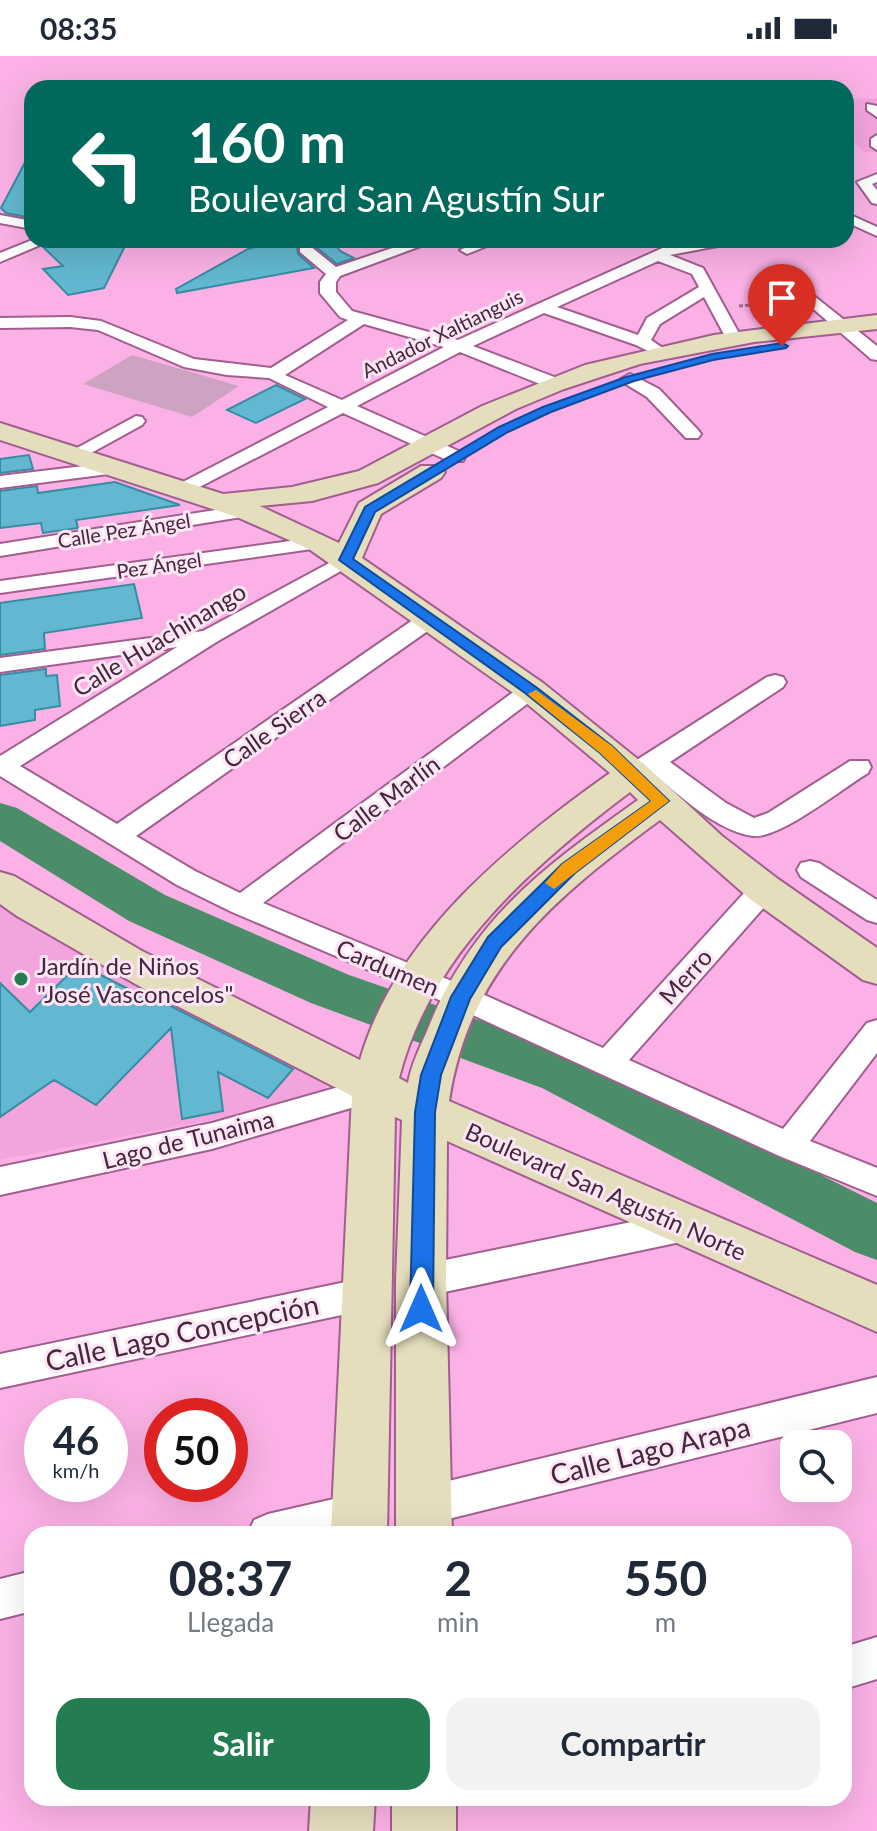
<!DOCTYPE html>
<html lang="es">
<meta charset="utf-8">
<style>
:root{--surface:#fff;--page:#f2f2f3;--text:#1f2937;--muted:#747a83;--accent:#237d51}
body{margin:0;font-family:Lato,sans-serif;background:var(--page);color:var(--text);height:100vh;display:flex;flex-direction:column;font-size:30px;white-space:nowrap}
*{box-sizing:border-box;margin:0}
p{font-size:26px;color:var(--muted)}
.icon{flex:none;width:44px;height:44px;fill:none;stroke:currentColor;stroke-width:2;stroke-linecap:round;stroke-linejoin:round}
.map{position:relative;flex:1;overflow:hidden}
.details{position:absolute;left:24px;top:1470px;width:828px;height:280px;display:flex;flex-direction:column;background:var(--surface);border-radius:24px;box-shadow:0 8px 32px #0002}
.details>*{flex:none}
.guide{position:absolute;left:24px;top:24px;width:830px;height:168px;border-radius:24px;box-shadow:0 8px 32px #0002;background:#00695c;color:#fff;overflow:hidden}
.fabs{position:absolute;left:780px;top:1374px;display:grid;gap:16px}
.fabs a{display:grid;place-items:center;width:72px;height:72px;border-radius:16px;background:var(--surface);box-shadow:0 8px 32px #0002;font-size:40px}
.speed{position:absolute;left:24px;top:1342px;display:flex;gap:16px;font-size:40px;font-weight:700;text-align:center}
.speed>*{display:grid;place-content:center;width:104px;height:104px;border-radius:50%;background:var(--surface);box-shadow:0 8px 32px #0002;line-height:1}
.speed small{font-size:20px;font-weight:400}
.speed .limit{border:12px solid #d22;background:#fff;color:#111}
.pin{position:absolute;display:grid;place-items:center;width:68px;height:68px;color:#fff;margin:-82px -34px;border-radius:50% 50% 50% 0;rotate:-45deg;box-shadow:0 0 8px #0007}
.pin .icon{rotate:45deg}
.me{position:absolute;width:88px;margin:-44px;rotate:0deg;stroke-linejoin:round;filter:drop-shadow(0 0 6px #0008)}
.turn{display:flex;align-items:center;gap:28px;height:168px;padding:0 32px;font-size:36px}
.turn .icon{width:104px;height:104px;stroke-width:2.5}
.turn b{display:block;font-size:56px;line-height:68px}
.eta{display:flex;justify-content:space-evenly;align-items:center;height:136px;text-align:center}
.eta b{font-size:48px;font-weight:700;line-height:56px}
.button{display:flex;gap:16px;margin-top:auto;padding:16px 32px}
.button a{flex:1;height:92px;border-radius:24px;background:var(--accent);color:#fff;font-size:32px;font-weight:700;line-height:92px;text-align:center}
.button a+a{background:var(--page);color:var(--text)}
.status{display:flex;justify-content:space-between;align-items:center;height:56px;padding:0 40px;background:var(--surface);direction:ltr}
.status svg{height:22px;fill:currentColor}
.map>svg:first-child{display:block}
.built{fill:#f4a4dd}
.green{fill:#cea3c1}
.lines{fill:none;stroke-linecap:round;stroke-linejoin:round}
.river{fill:#4a8d68;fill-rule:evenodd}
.building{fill:#62b8d0;stroke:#378ca2;stroke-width:2}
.street-casing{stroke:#a15e8f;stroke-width:4}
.secondary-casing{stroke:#a15e8f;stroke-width:4}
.path{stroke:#a16d92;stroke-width:3;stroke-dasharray:4 2;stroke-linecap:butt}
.street{fill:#fff;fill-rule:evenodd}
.secondary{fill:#e4debd;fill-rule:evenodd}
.route{fill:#1a73e8;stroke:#114b97;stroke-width:2}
.slow{fill:#f59e0b}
.poi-dot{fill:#237d51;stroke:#fce5f5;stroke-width:3}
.labels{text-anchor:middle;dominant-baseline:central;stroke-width:6;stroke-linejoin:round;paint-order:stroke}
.far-street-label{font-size:20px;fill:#44273c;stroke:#fce5f5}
.street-label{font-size:24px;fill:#44273c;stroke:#fce5f5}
.poi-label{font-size:24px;fill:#44273c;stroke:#fce5f5;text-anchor:start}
.near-street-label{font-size:28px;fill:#44273c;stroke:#fce5f5}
</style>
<div class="status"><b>08:35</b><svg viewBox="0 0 49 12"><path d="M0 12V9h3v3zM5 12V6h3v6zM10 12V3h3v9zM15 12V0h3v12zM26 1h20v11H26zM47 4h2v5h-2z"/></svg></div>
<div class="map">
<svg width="877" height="1775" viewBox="0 0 877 1775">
<rect width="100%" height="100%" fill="#fbb1e5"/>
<path class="built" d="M877 42V96H865L846 79V43Z
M0 846 327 1023 324 1038 311 1045 0 1104Z"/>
<path class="green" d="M132 299 239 330 192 361 83 328Z"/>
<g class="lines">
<path class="river" d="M0 747 17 752 165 839 349 919 582 1000 877 1147V1204L855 1196 542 1032 311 947 129 865 0 785Z"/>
</g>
<path class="building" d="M32 93V162L6 157 1 152Z
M102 184H128L104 232 68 239 43 213 63 210 43 191Z
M285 184H332L340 195 354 202 337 208 312 188 300 187 297 190 298 198 314 212 177 237 176 233 248 193Z
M276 329 305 343 256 367 227 354Z
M29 399 33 413 0 417V403Z
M115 426 180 449 76 464 78 472 43 477 41 467 0 472V435L37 430 38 437Z
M134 528 142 562 44 577 45 593 0 599V547Z
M46 613V620L57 619 60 650 35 654V664L0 670V619Z
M79 908 156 947 159 944 293 1013 268 1042 218 1016 223 1055 182 1063 171 972 96 1049 54 1024 0 1061V927L30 956Z"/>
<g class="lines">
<g class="street-casing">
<path id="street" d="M867 48 877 50V61L867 54Z
M877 79V94L871 90V83Z
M877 118V126L872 128 877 134V148L872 147 857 126Z
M846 157 877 171V180L846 166Z
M0 159 32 165V173L0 167Z
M32 184H52L0 206V197Z
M416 184H437L340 220 336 226V236L352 255 458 284 667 190 701 184H735L728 188 670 199 703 212 741 281 733 286 727 284 704 241 660 268 651 284 670 297 662 302 636 289 544 257 473 290 562 324 565 328 562 332H550L460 296 357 350 463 397 465 401 463 405H449L343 357 182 440 172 434 175 430 328 351 269 322 227 319 184 311 98 274 70 271 0 272V262L70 261 101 265 194 303 271 312 348 264 340 261 320 237V226L326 218 300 196V190H310L336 211ZM658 205 692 218 699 231 647 262 638 279 557 251ZM364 268 444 291 342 344 285 319Z
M481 184H502L467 198 460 194Z
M799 228 877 290V304L871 303 794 236 791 233Z
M630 318 659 333 698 374 701 378 698 382H686L647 341 624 327 621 323Z
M136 360 142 361 145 365 142 369 82 402 75 404 66 398Z
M117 406 124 408 126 412 124 416 0 432V420Z
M247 449 254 451 257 455 254 459 0 500V488Z
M319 481 326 483 329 487 326 491 0 537V525Z
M346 498 356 504 353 508 218 585 20 710 117 768 423 557H439L442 562 439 567 136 780 195 815 240 837 523 629H539L543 634 539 639 263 847 471 933 603 992 754 826 764 824 774 826 777 833 774 840 629 1004 783 1073 867 967 877 964V997L810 1085 877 1112V1140L777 1099 451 949 232 856 177 829 0 720V700L177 591 0 616V602L203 575Z
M775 619 783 621 786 626 783 631 670 706 726 747 754 762 768 757 850 705H868L871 711 868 717C843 732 780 783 753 780 716 775 680 739 652 717L641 721 632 719 629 713 632 707 767 621Z
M810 805 819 807 877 844V867L867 864 801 821 797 814 801 807Z
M374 1021 385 1024 389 1033 385 1042 212 1093 0 1139V1111L212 1067Z
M685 1155 697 1160 702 1170 697 1180 685 1185 421 1241 409 1236 404 1225 409 1214 421 1209Z
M365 1222 377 1227 382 1238 377 1249 365 1254 0 1332V1298Z
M877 1321V1357L424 1469 410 1464 405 1450 410 1436 424 1431Z
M360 1437 374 1442 379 1456 374 1470 360 1475 248 1478 254 1464 268 1458Z
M32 1515V1555L0 1563V1523Z
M877 1581V1623L844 1633V1591Z"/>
</g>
<g class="secondary-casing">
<path id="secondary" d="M877 259V273L754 286 640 308 564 333 516 353 378 427 312 445 260 450 339 487 359 447 421 410H441L445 416 441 422 381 458 362 502 543 627 645 709 722 780 778 823 877 892V928L863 924 750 843 660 764C557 840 469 910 449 1045L877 1229V1276L447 1085 446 1225 452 1478H396V1225L402 1064 395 1061 387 1478H331L352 1040 146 934 17 860 0 848V816L14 820 142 895 360 1004C395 881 510 788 610 717L519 641 309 493 237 461 0 384V367L223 438 292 431 359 415 482 350 585 309 714 279ZM630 736 638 744C544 811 471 863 427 975 420 991 411 1009 408 1027L399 1022C430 899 532 810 630 736Z
M311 1742H375L373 1775H309Z
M392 1742H456V1775H392Z"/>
</g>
<path class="path" d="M739 250 785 246"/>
<use href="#street" class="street"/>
<use href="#secondary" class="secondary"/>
</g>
<path class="route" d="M782 287 788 290 786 292 713 304 634 325 551 356 508 376 375 456 353 503 536 631 612 690 669 745 575 817 501 891 470 943 441 1019 435 1056 433 1253 429 1260 421 1263 413 1260 410 1253 415 1056 421 1019 451 941 488 881 562 808 651 745 600 697 525 637 339 504 365 451 499 371 543 351 626 321 712 298Z"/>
<path class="slow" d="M536 634 612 690 669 745 554 833 545 827 562 808 651 745 600 697 531 641 528 638Z"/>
<circle class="poi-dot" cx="21" cy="923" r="8"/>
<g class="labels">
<g class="far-street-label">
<text transform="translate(442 277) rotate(-26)">Andador Xaltianguis</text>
<text transform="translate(124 474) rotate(-9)">Calle Pez Ángel</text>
<text transform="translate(159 509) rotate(-8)">Pez Ángel</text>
</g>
<g class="street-label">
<text transform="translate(159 583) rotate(-31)">Calle Huachinango</text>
<text transform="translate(274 672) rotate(-35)">Calle Sierra</text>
<text transform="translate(386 742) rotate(-37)">Calle Marlín</text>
<text transform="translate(388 911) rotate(23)">Cardumen</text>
<text transform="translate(685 920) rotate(-48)">Merro</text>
<text transform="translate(188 1083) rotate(-14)">Lago de Tunaima</text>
<text transform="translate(606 1135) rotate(24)">Boulevard San Agustín Norte</text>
</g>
<g class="poi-label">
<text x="37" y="909">Jardín de Niños<tspan x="37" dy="28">"José Vasconcelos"</tspan></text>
</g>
<g class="near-street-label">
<text transform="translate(182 1276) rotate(-12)">Calle Lago Concepción</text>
<text transform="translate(650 1394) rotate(-14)">Calle Lago Arapa</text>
</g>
</g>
</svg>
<div class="fabs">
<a><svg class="icon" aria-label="search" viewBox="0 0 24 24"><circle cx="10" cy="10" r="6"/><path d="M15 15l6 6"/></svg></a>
</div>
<div class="speed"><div>46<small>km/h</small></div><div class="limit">50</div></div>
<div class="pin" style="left:782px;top:290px;background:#d93025"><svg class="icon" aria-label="arrive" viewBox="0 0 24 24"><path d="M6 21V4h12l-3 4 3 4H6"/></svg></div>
<svg class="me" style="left:421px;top:1253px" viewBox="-20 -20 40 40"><path d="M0-17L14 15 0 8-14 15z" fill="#1a73e8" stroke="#fff" stroke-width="4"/></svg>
<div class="guide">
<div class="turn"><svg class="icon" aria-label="left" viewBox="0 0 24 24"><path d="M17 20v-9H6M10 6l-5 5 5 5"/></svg><div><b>160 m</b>Boulevard San Agustín Sur</div></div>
</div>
<section class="details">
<div class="eta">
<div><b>08:37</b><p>Llegada</p></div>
<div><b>2</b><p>min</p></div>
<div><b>550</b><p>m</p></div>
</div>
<div class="button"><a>Salir</a><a>Compartir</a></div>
</section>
</div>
